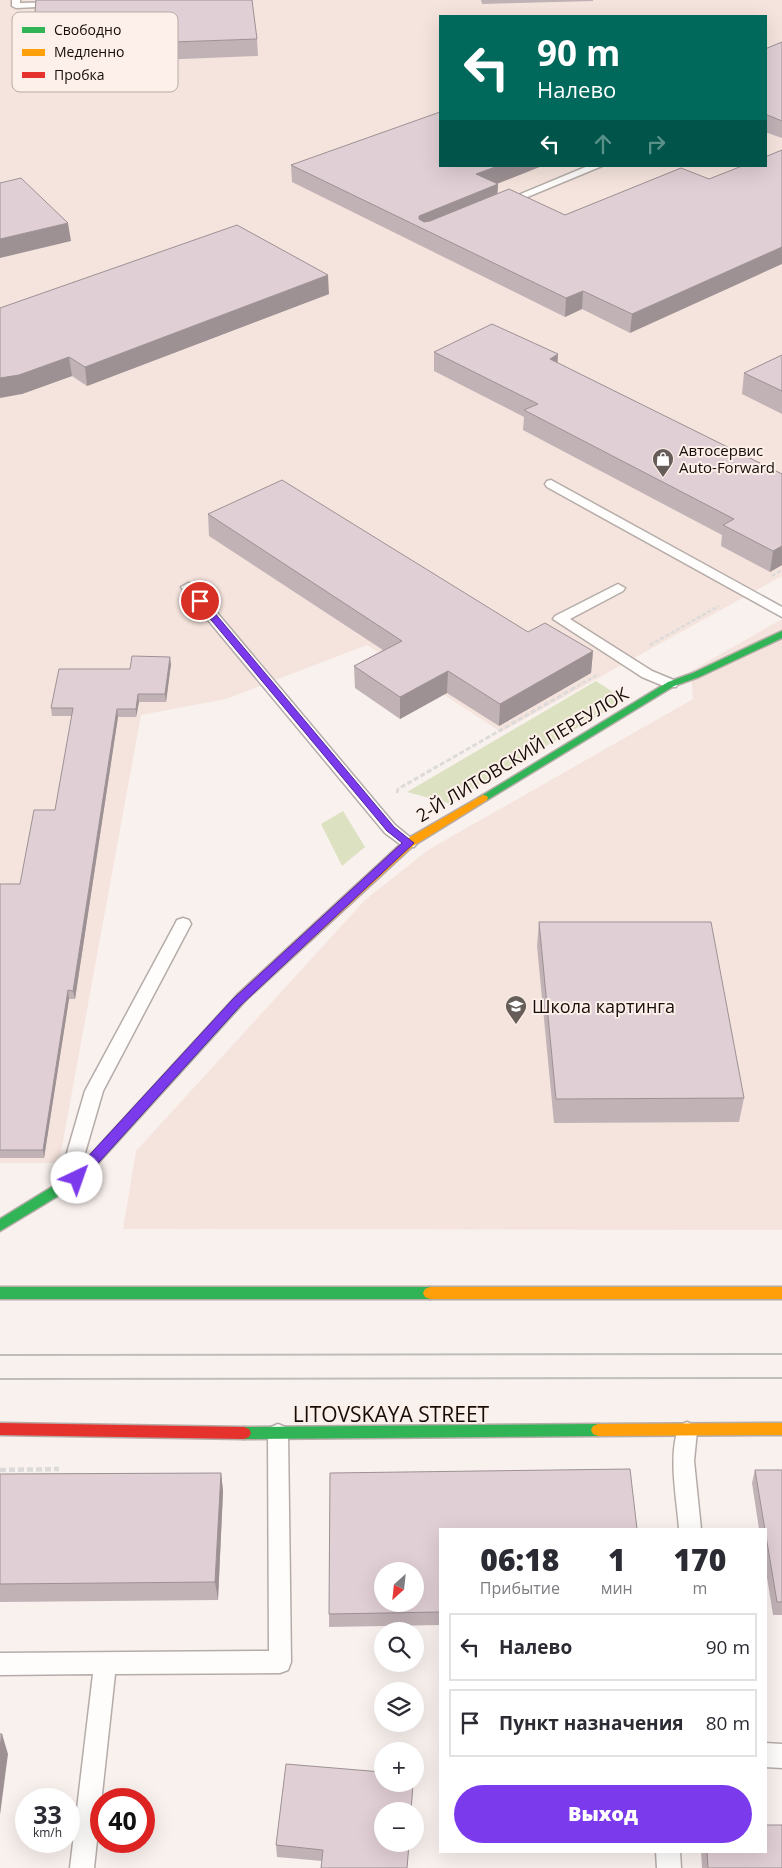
<!DOCTYPE html>
<html lang="ru">
<meta charset="utf-8">
<style>
:root{--surface:#fff;--page:#f2f2f3;--text:#2b2b33;--muted:#7c7c81;--line:#e1e1e2;--accent:#7c3aed}
body{margin:0;font-family:"Open Sans",sans-serif;background:var(--page);color:var(--text);height:100vh;display:flex;flex-direction:column;font-size:19px;white-space:nowrap}
*{box-sizing:border-box;margin:0}
p{font-size:16px;color:var(--muted)}
.icon{flex:none;width:28px;height:28px;fill:none;stroke:currentColor;stroke-width:2;stroke-linecap:round;stroke-linejoin:round}
.map{position:relative;flex:1;overflow:hidden}
.details{position:absolute;left:439px;top:1528px;width:328px;height:325px;display:flex;flex-direction:column;background:var(--surface);border-radius:0px;box-shadow:0 5px 20px #0002}
.details>*{flex:none}
.hud{position:absolute;left:439px;top:15px;width:328px;height:152px;border-radius:0px;box-shadow:0 5px 20px #0002;background:#00695c;color:#fff;overflow:hidden}
.needle{width:32px;rotate:207deg}
.tools{position:absolute;left:374px;top:1562px;display:grid;gap:10px}
.tools a{display:grid;place-items:center;width:50px;height:50px;border-radius:50%;background:var(--surface);box-shadow:0 5px 20px #0002;font-size:25px}
.speed{position:absolute;left:15px;top:1788px;display:flex;gap:10px;font-size:25px;font-weight:700;text-align:center}
.speed>*{display:grid;place-content:center;width:65px;height:65px;border-radius:50%;background:var(--surface);box-shadow:0 5px 20px #0002;line-height:1}
.speed small{font-size:12px;font-weight:400}
.speed .limit{border:8px solid #d22;background:#fff;color:#111}
.pin{position:absolute;display:grid;place-items:center;width:42px;height:42px;color:#fff;margin:-21px;border:2px solid #fff;border-radius:50%;box-shadow:0 1px 5px #0007}
.me{position:absolute;width:55px;margin:-28px;rotate:42deg;stroke-linejoin:round;filter:drop-shadow(0 0 4px #0008)}
.turn{display:flex;align-items:center;gap:18px;height:105px;padding:0 15px;font-size:22px}
.turn .icon{width:65px;height:65px;stroke-width:2.5}
.turn b{display:block;font-size:35px;line-height:42px}
.lanes{display:flex;align-items:center;height:48px;padding:0 15px;background:#0003;justify-content:center;gap:25px;direction:ltr}
.lanes .off{opacity:.35}
.eta{display:flex;justify-content:space-evenly;align-items:center;height:85px;text-align:center}
.eta b{font-size:30px;font-weight:800;line-height:35px}
.button{display:flex;gap:10px;margin-top:auto;padding:10px 15px}
.button a{flex:1;height:58px;border-radius:30px;background:var(--accent);color:#fff;font-size:20px;font-weight:800;line-height:58px;text-align:center}
ul{padding:0;list-style:none}
li{display:flex;align-items:center;gap:15px;height:68px;margin:0 10px 8px;padding:0 5px;border:2px solid var(--line);border-radius:0px}
li div{flex:1}
li b{display:block;font-size:19px}
li em{font-style:normal}
.map>svg:first-child{display:block}
.built{fill:#f5e4dd;fill-rule:evenodd}
.green{fill:#dce1c1}
.lines{fill:none;stroke-linecap:round;stroke-linejoin:round}
.lane-casing{stroke:#b5aca8;stroke-width:3}
.fast-casing{stroke:#b5aca8;stroke-width:3}
.slow-casing{stroke:#b5aca8;stroke-width:3}
.jam-casing{stroke:#b5aca8;stroke-width:3}
.path-far2{stroke:#dddbda;stroke-width:2.5;stroke-dasharray:4 2;stroke-linecap:butt}
.path-far1{stroke:#dddbda;stroke-width:3;stroke-dasharray:5 2.5;stroke-linecap:butt}
.path{stroke:#dddbda;stroke-width:4.5;stroke-dasharray:6 3;stroke-linecap:butt}
.lane{fill:#fefdfc;fill-rule:evenodd}
.fast{fill:#30b455;fill-rule:evenodd}
.slow{fill:#ff9f0a;fill-rule:evenodd}
.jam{fill:#e5322d;fill-rule:evenodd}
.tram{stroke:#bfbdbc;stroke-width:2}
.wall{fill:#c1b2b6}
.shaded-wall{fill:#9d9194}
.building{fill:#e0cfd4;stroke:#9d9194;fill-rule:evenodd}
.route{fill:#7c3aed;stroke:#51269a}
.labels{text-anchor:middle;dominant-baseline:central;stroke-width:4;stroke-linejoin:round;paint-order:stroke}
.far-poi-label{font-size:15px;fill:#170d08;stroke:#fdf0ea;text-anchor:start}
.street-label{font-size:18px;fill:#170d08;stroke:#fdf0ea}
.poi-label{font-size:18px;fill:#170d08;stroke:#fdf0ea;text-anchor:start}
.near-street-label{font-size:21px;fill:#170d08;stroke:#fdf0ea}
.key{fill:#fdf0ea;stroke:#b8aca6;stroke-width:1}
.key-label{font-size:14px;fill:#170d08}
</style>
<div class="map">
<svg width="782" height="1868" viewBox="0 0 782 1868">
<rect width="100%" height="100%" fill="#f9f1ee"/>
<path class="built" d="M0 0H782V576L501 732 367 645 226 699 141 715 59 1163H0ZM440 16H765V166H440Z
M782 619V1230L123 1229 136 1151 365 900 428 850 693 699 691 671Z"/>
<path class="green" d="M596 681 625 700 448 803 407 792Z
M343 811 365 847 342 866 321 824Z"/>
<g class="lines">
<g class="lane-casing">
<path id="lane" d="M12 0H20V3L58 2 62 4 58 6 16 8 12 6Z
M588 166H602L508 205 504 206 499 203Z
M551 480 782 607V617L547 487 545 484 547 481Z
M188 583 193 584 395 825 417 843 414 847H404L385 833 183 590 181 587Z
M618 584 625 588 623 591 570 619 652 671 676 681 678 684 676 687H666L642 677 553 619 555 616Z
M183 918 189 920 191 924 103 1091 82 1163 86 1178 83 1183 77 1185 71 1183 64 1163 85 1091 175 924 177 920Z
M687 1422 694 1425 697 1431 694 1461 701 1529H679C677 1499 667 1452 680 1425Z
M278 1424 285 1427 288 1433 291 1662 288 1670 280 1673 115 1674 94 1868H70L93 1674 0 1675V1653L269 1651 268 1433 271 1427Z
M765 1743 782 1744V1768L765 1767Z
M656 1851H680L681 1868H657Z"/>
</g>
<g class="fast-casing">
<path id="fast" d="M782 631V638L699 677 674 686 487 800H479L478 798 668 682 693 673Z
M242 993 246 994 248 997 246 1000 81 1182 0 1231V1219L73 1174 238 994Z
M0 1287H430L435 1289 437 1293 435 1297 430 1299H0Z
M598 1424 603 1426 605 1430 603 1434 598 1436 244 1439 239 1437 237 1433 239 1429 244 1427Z"/>
</g>
<g class="slow-casing">
<path id="slow" d="M483 795 487 796 488 798 487 800 413 846 246 1000H238L236 997 238 994 405 840Z
M430 1287H782V1299H430L425 1297 423 1293 425 1289Z
M782 1423V1435L598 1436 593 1434 591 1430 593 1426 598 1424Z"/>
</g>
<g class="jam-casing">
<path id="jam" d="M0 1423 244 1427 249 1429 251 1433 249 1437 244 1439 0 1435Z"/>
</g>
<path class="path-far2" d="M772 576 782 570
M650 645 719 606
M572 689 599 674"/>
<path class="path-far1" d="M397 793 398 789 574 688"/>
<path class="path" d="M0 1470 59 1469"/>
<use href="#lane" class="lane"/>
<use href="#fast" class="fast"/>
<use href="#slow" class="slow"/>
<use href="#jam" class="jam"/>
<path class="tram" d="M0 1355 782 1354
M0 1379 782 1378"/>
</g>
<path class="wall" d="M481 0H593V1L482 4Z
M257 39 258 56 34 65 32 47Z
M782 42V138L765 132V49Z
M291 165 440 166H542L497 184H498L497 194 565 215 681 168 630 333 582 309 565 317 292 182Z
M329 294 87 386 72 376 22 394 0 308Z
M434 352 558 363 782 474V565L770 572 721 546 722 535 523 430 524 417 434 371Z
M782 355V414L742 394 744 373Z
M208 514 528 632 593 651 591 673 499 726 447 693 400 719 355 688 354 666 383 650 209 536Z
M171 664 166 702H139L136 717H118L75 999H69L44 1158H0V884H20L55 810 72 716H52L51 708 130 669Z
M539 922 744 1098 739 1122 554 1123 537 946Z
M755 1470H782V1615H773L765 1565V1529H759L752 1483Z
M221 1473 223 1491 218 1600 0 1602V1474Z
M440 1529V1625L329 1627V1614Z
M382 1772 322 1861 277 1857 276 1845Z
M701 1851H765L782 1868H702Z"/>
<path class="shaded-wall" d="M498 166H542L476 192V174Z
M498 184 497 201 419 227V216Z
M68 223 71 241 0 258V239Z
M782 247V264L630 333 632 314Z
M328 275 329 294 87 386 85 367Z
M583 291 582 309 565 317 566 298Z
M558 354 557 374 550 359Z
M69 357 72 376 22 394 0 398V378Z
M782 546V565L770 572 773 551Z
M593 651 591 673 499 726 500 704Z
M170 657 171 664 166 702 165 694Z
M448 671 447 693 400 719V697Z
M138 694 139 702 136 717V709Z
M117 709 118 717 75 999 73 991Z
M68 990 69 999 44 1158 43 1150Z
M221 1473 223 1491 218 1600 215 1582Z
M2 1734 8 1754 0 1815V1748Z"/>
<path class="building" d="M36 0H252L257 39 32 47Z
M782 42V121L765 114V49Z
M440 112V166H498L476 174 498 184 419 216V219L424 222 430 221 509 189 565 215 681 168 709 179 742 166H765V157L782 150V247L632 314 583 291 566 298 291 165Z
M21 178 68 223 0 239V183Z
M237 225 328 275 85 367 69 357 19 375 0 378V308Z
M492 324 558 354 550 359 782 474V546L773 551 723 525 734 519 524 410 538 404 434 352Z
M782 355V391L744 373Z
M282 480 528 632 545 623 593 651 500 704 448 671 400 697 354 666 402 641 208 514Z
M132 656 170 657 165 694H138L136 709H117L73 991 68 990 43 1150H0V884H20L34 810H55L73 708H51L59 669H130Z
M539 922H711L744 1098 556 1099Z
M630 1469 637 1529H440V1612L329 1614 330 1473ZM382 1571H415V1604H382Z
M755 1470H782V1602H777Z
M221 1473 215 1582 0 1584V1474Z
M0 1734H2L0 1748Z
M286 1764 382 1772V1784H413L411 1811H382V1844H409L407 1868H321L323 1850 276 1845Z
M765 1825H782V1868H708L707 1851H765Z"/>
<path class="route" d="M197 599H203L394 827 414 843 241 1005 81 1182H72L70 1178 72 1174 233 999 402 843 387 831 197 603Z"/>
<defs>
<g id="shop-pin" transform="scale(1.125)"><path d="M0 17L-7.5 6A9.5 9.5 0 1 1 7.5 6Z" fill="#665d58" stroke="#fdf0ea"/><path d="M-5-2.5h2.3a2.7 3.5 0 0 1 5.4 0H5L5.5 6h-11ZM-1.5-2.5h3a1.5 2.3 0 0 0-3 0Z" fill="#fff"/></g>
<g id="school-pin" transform="scale(1.125)"><path d="M0 17L-7.5 6A9.5 9.5 0 1 1 7.5 6Z" fill="#665d58" stroke="#fdf0ea"/><path d="M0-5L7-2L0 1L-7-2ZM-4 1L0 2.5L4 1V4Q0 6-4 4Z" fill="#fff"/></g>
</defs>
<g fill-rule="evenodd">
<use href="#shop-pin" x="663" y="459"/>
<use href="#school-pin" x="516" y="1006"/>
</g>
<g class="labels">
<g class="far-poi-label">
<text x="679" y="450">Автосервис<tspan x="679" dy="17">Auto-Forward</tspan></text>
</g>
<g class="street-label">
<text transform="translate(522 754) rotate(-31)">2-Й ЛИТОВСКИЙ ПЕРЕУЛОК</text>
</g>
<g class="poi-label">
<text x="532" y="1006">Школа картинга</text>
</g>
<g class="near-street-label">
<text x="391" y="1414">LITOVSKAYA STREET</text>
</g>
</g>
<rect x="12" y="12" width="166" height="80" rx="8" class="key"/>
<rect x="22" y="27" width="23" height="6" fill="#30b455"/>
<rect x="22" y="49" width="23" height="7" fill="#ff9f0a"/>
<rect x="22" y="72" width="23" height="6" fill="#e5322d"/>
<g class="key-label">
<text x="54" y="35">Свободно</text>
<text x="54" y="57">Медленно</text>
<text x="54" y="80">Пробка</text>
</g>
</svg>
<div class="tools">
<a><svg class="needle" viewBox="-14 -14 28 28"><path d="M0-13l5 13h-10z" fill="#e53935"/><path d="M0 13l5-13h-10z" fill="#7c7c81"/></svg></a>
<a><svg class="icon" aria-label="search" viewBox="0 0 24 24"><circle cx="10" cy="10" r="6"/><path d="M15 15l6 6"/></svg></a>
<a><svg class="icon" aria-label="layers" viewBox="0 0 24 24"><path d="M12 4l9 5-9 5-9-5zM3 14l9 5 9-5"/></svg></a>
<a>+</a>
<a>−</a>
</div>
<div class="speed"><div>33<small>km/h</small></div><div class="limit">40</div></div>
<div class="pin" style="left:200px;top:601px;background:#d93025"><svg class="icon" aria-label="arrive" viewBox="0 0 24 24"><path d="M6 21V4h12l-3 4 3 4H6"/></svg></div>
<svg class="me" style="left:77px;top:1178px" viewBox="-20 -20 40 40"><circle r="19" fill="#fff"/><path d="M0-13L10 11 0 6-10 11z" fill="#7c3aed"/></svg>
<div class="hud">
<div class="turn"><svg class="icon" aria-label="left" viewBox="0 0 24 24"><path d="M17 20v-9H6M10 6l-5 5 5 5"/></svg><div><b>90 m</b>Налево</div></div>
<div class="lanes"><svg class="icon" aria-label="left" viewBox="0 0 24 24"><path d="M17 20v-9H6M10 6l-5 5 5 5"/></svg><svg class="icon off" aria-label="ahead" viewBox="0 0 24 24"><path d="M12 20V5M6 11l6-6 6 6"/></svg><svg class="icon off" aria-label="right" viewBox="0 0 24 24"><path d="M7 20v-9h11M14 6l5 5-5 5"/></svg></div>
</div>
<section class="details">
<div class="eta">
<div><b>06:18</b><p>Прибытие</p></div>
<div><b>1</b><p>мин</p></div>
<div><b>170</b><p>m</p></div>
</div>
<ul>
<li><svg class="icon" aria-label="left" viewBox="0 0 24 24"><path d="M17 20v-9H6M10 6l-5 5 5 5"/></svg><div><b>Налево</b></div><em>90 m</em></li>
<li><svg class="icon" aria-label="arrive" viewBox="0 0 24 24"><path d="M6 21V4h12l-3 4 3 4H6"/></svg><div><b>Пункт назначения</b></div><em>80 m</em></li>
</ul>
<div class="button"><a>Выход</a></div>
</section>
</div>
